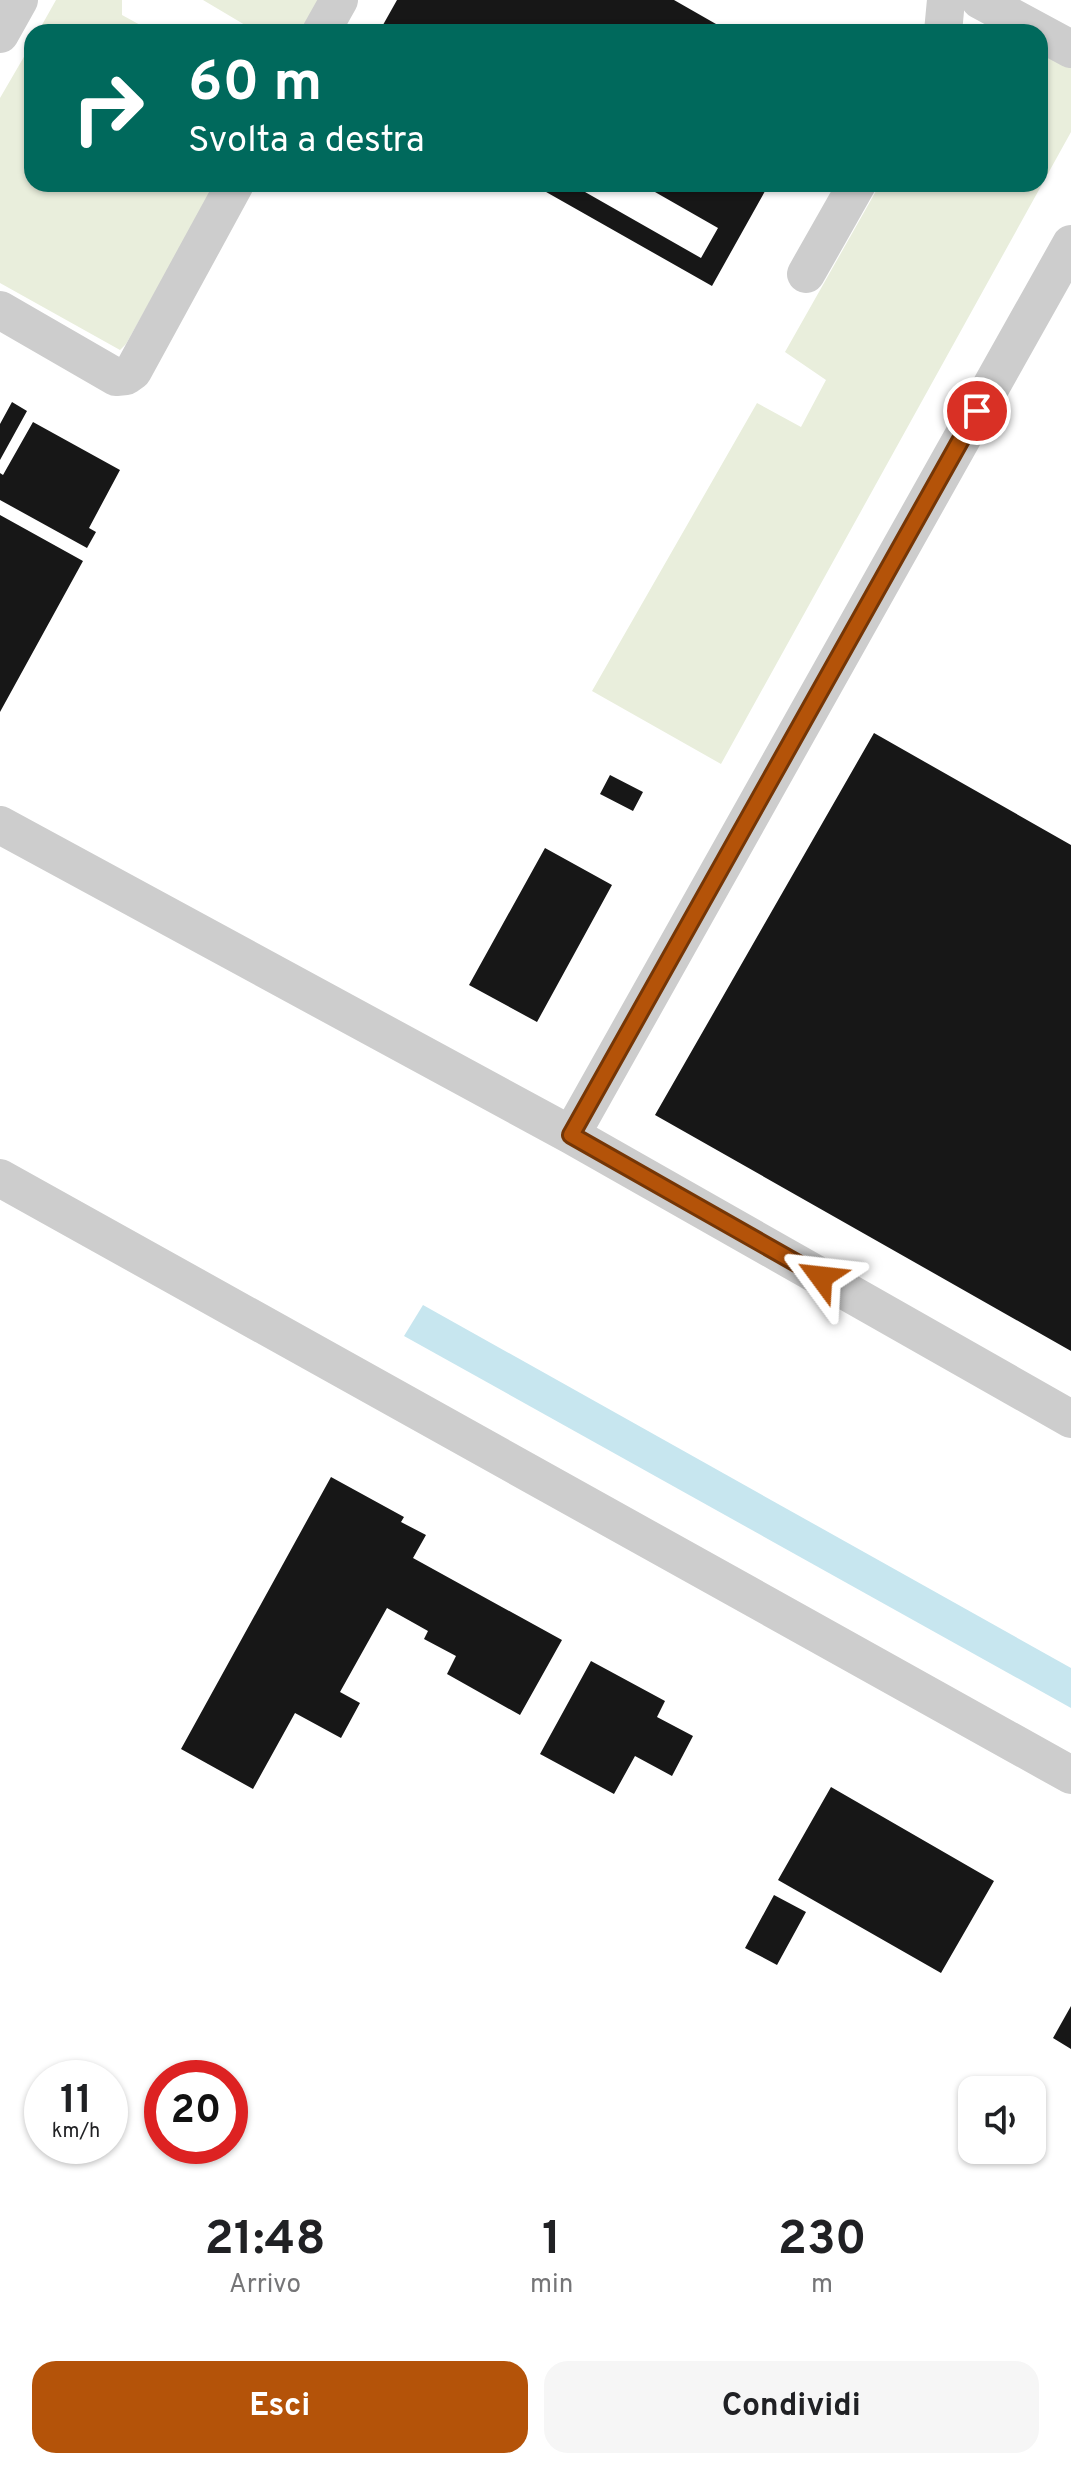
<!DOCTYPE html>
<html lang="it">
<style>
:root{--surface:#fff;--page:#f6f6f6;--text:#202124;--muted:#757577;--accent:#b45309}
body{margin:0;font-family:Overpass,sans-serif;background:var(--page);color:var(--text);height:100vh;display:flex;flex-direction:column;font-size:30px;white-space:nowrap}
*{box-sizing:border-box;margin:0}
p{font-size:26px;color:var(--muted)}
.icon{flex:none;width:44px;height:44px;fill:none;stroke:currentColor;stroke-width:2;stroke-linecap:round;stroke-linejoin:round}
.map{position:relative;height:2189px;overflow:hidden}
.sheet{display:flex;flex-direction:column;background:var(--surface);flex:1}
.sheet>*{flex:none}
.top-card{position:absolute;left:24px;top:24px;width:1024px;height:168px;border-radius:24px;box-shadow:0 2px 6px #0004;background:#00695c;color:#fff;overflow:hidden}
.fabs{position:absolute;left:958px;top:2076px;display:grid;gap:16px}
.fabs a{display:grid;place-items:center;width:88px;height:88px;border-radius:16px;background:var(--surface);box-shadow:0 2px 6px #0004;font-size:40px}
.speed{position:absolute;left:24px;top:2060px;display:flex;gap:16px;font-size:40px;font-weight:700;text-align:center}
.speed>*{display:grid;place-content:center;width:104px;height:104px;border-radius:50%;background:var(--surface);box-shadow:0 2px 6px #0004;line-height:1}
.speed small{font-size:20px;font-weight:400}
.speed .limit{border:12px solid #d22;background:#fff;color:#111}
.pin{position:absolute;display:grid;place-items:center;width:68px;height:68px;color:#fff;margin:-34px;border:4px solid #fff;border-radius:50%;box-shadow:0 2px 8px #0007}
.me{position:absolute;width:88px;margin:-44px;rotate:300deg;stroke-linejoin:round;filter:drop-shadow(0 0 6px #0008)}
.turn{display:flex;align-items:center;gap:28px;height:168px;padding:0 32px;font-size:36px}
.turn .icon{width:104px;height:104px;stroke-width:2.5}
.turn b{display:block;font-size:56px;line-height:68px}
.eta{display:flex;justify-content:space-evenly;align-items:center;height:136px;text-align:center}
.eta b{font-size:48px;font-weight:700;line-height:56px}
.primary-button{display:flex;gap:16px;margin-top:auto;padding:16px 32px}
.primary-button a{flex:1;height:92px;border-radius:24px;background:var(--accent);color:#fff;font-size:32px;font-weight:700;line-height:92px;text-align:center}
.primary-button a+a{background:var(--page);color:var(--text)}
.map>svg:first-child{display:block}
.green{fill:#e9eedc}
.water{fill:#c7e6ef}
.building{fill:#171717}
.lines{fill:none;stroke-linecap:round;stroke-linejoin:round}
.minor{stroke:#cdcdcd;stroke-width:38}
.route-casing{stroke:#753606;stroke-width:20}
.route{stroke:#b45309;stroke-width:14}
</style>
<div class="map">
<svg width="1071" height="2189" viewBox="0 0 1071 2189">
<rect width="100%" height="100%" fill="#fff"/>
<path class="green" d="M56 0H122V15L153 32H38Z
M203 0H319L301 32H257Z
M32 43V184H216L126 344 120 350 0 283V98Z
M1040 45 1071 62V132L721 764 592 691 757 403 801 427 826 380 785 352 880 184H1040Z"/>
<path class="water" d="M423 1305 1071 1668V1708L404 1336Z"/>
<path class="building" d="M397 0H674L730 32H379Z
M532 184H571L701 258 718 228 641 184H769L712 286Z
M12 402 27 411 0 460V424Z
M33 422 120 470 89 528 96 532 87 548 0 500V473L3 475Z
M0 515 83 561 0 712Z
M874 733 1071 845V1351L655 1115Z
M610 775 643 792 633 811 600 794Z
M545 848 612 885 537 1022 469 985Z
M331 1477 404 1517 401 1522 426 1535 413 1558 562 1640 520 1715 447 1674 456 1656 424 1639 428 1631 387 1608 340 1692 360 1703 341 1738 295 1713 253 1789 181 1749Z
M591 1661 665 1701 657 1717 693 1736 672 1776 635 1756 614 1794 540 1754Z
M831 1787 994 1881 941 1973 778 1880Z
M774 1895 806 1912 777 1965 745 1948Z
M1071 2006V2049L1053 2038Z"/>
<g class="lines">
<path class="minor" d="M980 0 1071 49
M321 32 339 0
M943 32 946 0
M0 34 19 0
M806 274 857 184
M0 310 116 377 126 376 133 371 235 184
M0 825 571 1135 1071 1419
M571 1135 1071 244
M0 1178 1071 1775"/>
</g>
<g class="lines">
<g class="route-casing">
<path id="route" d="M821 1277 571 1135 977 411"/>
</g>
<use href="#route" class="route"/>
</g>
</svg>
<div class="fabs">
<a><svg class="icon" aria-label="sound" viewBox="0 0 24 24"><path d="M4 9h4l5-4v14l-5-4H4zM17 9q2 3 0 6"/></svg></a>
</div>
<div class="speed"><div>11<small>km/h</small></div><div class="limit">20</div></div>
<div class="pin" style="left:977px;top:411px;background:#d93025"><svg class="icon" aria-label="arrive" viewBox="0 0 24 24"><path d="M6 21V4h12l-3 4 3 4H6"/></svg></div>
<svg class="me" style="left:821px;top:1277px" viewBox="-20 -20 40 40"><path d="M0-17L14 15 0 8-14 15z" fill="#b45309" stroke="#fff" stroke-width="4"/></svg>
<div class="top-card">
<div class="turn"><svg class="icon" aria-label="right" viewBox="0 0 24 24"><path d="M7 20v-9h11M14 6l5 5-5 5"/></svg><div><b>60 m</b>Svolta a destra</div></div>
</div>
</div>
<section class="sheet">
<div class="eta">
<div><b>21:48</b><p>Arrivo</p></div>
<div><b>1</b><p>min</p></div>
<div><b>230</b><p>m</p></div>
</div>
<div class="primary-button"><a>Esci</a><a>Condividi</a></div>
</section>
